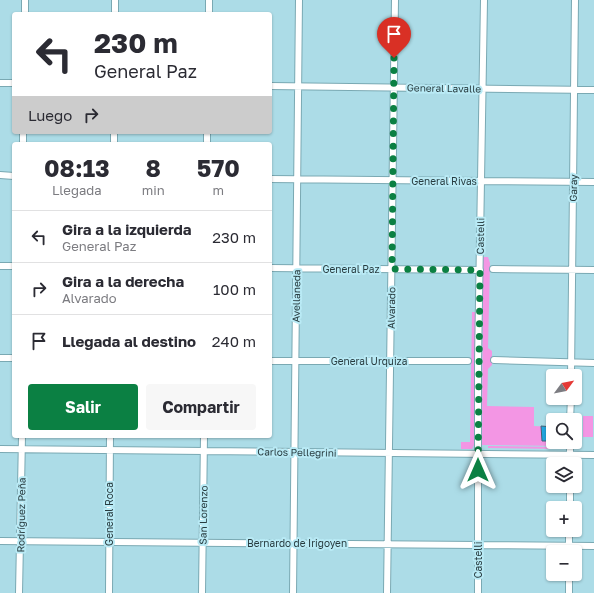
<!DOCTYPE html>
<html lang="es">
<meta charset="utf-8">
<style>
:root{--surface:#fff;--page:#f7f7f7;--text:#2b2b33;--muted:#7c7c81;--line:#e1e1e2;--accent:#0b8043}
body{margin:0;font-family:"Golos Text",sans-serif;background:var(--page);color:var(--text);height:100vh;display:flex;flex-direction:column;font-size:15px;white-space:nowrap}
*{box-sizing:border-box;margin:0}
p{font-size:13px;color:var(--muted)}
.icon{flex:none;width:22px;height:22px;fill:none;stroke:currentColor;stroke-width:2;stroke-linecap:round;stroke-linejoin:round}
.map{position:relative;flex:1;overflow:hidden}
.panel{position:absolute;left:12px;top:142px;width:260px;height:296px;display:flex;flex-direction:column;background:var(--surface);border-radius:4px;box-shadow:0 1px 3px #0004}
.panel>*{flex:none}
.banner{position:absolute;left:12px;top:12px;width:260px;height:122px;border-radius:4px;box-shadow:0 1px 3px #0004;background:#fff;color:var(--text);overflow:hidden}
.needle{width:26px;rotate:58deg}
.buttons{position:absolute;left:546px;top:369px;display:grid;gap:8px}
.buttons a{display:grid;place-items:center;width:36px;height:36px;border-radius:4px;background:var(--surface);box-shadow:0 1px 3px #0004;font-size:20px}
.pin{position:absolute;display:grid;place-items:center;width:34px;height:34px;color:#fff;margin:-41px -17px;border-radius:50% 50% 50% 0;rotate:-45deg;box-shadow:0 0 4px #0007}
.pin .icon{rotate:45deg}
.me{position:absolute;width:44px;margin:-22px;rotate:0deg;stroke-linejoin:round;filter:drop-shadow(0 0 3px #0008)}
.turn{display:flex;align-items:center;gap:14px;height:84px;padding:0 16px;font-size:18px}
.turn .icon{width:52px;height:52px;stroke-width:2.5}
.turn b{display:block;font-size:28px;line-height:34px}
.then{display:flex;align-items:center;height:38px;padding:0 16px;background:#0003;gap:8px;font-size:15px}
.eta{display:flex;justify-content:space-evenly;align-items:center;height:68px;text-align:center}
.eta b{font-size:24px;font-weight:700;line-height:28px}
.cta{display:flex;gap:8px;margin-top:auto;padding:8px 16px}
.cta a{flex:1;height:46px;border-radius:4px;background:var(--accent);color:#fff;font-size:16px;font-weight:700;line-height:46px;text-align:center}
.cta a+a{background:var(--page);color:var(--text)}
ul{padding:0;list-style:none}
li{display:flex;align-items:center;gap:12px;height:52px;padding:0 16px;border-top:1px solid var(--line)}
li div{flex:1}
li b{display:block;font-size:15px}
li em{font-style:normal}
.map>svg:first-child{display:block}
.green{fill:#f396e4}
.building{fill:#21a6de;stroke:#3e6275}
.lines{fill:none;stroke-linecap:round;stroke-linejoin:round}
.street-casing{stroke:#7aa9b3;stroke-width:8}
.street{stroke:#fff;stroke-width:6}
.route{stroke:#0b8043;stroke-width:7;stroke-dasharray:0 12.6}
.labels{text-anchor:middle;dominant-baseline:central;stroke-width:4;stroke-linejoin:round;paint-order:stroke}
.street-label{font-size:10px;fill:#283c40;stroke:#b9eaf5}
</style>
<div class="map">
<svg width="594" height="593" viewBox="0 0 594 593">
<rect width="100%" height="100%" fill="#acdce7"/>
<path class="green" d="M483 257H488L490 263 488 348 492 351V365L488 369 487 406 534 407V426L553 427V442H564L561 446 482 445Z
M472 312H476L474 445 472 449H461V442H470Z
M583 416H593V437H583Z
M488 446 561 447V449L488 448Z"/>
<path class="building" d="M541 426 553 427V435H548V441H542Z"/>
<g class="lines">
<g class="street-casing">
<path id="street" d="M25 14V0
M115 14V0
M209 14V0
M0 83H14
M270 86 594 90
M23 144V132
M114 144V132
M207 144V132
M0 175 14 176
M270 179 594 182
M0 266H14
M270 268 480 270
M493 269 594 270
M0 358H14
M494 360 594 363
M270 361H468
M571 376 575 0
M570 420 571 398
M0 449 594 455
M570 464V442
M570 508V486
M0 541 594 546
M569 552V530
M19 593 22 436
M109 593 110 436
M202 593 204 436
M293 593 299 0
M387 593 395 0
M478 593V361L484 0
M569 593V574"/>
</g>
<use href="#street" class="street"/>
</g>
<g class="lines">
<path class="route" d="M394 58 392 269 480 270 478 470"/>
</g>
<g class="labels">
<g class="street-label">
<text transform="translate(444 88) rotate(1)">General Lavalle</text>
<text x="444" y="181">General Rivas</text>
<text transform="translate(573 188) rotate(-89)">Garay</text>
<text transform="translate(480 236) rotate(-89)">Castelli</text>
<text x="351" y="269">General Paz</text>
<text transform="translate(296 296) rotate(-89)">Avellaneda</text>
<text transform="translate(391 308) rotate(-89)">Alvarado</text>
<text x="369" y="361">General Urquiza</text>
<text transform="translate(297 452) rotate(1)">Carlos Pellegrini</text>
<text transform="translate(109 514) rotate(-90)">General Roca</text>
<text transform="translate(21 515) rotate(-89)">Rodríguez Peña</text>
<text transform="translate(203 515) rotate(-89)">San Lorenzo</text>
<text x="297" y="543">Bernardo de Irigoyen</text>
<text transform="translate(478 560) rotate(-90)">Castelli</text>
</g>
</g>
</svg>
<div class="buttons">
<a><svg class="needle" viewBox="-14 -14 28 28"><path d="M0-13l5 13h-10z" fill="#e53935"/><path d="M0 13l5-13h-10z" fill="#7c7c81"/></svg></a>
<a><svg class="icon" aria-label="search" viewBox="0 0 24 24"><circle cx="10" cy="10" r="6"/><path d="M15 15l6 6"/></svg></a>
<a><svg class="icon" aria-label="layers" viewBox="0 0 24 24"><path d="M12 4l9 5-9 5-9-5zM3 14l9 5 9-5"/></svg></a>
<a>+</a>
<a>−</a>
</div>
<div class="pin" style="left:394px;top:58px;background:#d93025"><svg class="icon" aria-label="arrive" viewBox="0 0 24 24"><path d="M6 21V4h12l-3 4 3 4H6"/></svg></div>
<svg class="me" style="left:478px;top:470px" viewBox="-20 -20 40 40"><path d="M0-17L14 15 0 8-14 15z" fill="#0b8043" stroke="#fff" stroke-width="4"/></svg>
<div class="banner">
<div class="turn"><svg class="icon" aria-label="left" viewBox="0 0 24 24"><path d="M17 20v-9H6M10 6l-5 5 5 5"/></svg><div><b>230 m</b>General Paz</div></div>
<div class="then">Luego<svg class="icon" aria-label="right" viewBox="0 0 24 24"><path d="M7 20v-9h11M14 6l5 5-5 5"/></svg></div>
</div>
<section class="panel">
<div class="eta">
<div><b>08:13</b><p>Llegada</p></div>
<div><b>8</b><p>min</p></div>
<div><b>570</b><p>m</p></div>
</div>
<ul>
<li><svg class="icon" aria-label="left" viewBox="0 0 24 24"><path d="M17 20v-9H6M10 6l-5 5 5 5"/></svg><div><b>Gira a la izquierda</b><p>General Paz</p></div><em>230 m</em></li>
<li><svg class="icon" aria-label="right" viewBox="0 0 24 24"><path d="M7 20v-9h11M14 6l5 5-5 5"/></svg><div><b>Gira a la derecha</b><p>Alvarado</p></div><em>100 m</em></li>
<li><svg class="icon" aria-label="arrive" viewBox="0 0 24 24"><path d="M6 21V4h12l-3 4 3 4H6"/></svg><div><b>Llegada al destino</b></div><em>240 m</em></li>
</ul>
<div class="cta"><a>Salir</a><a>Compartir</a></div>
</section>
</div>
